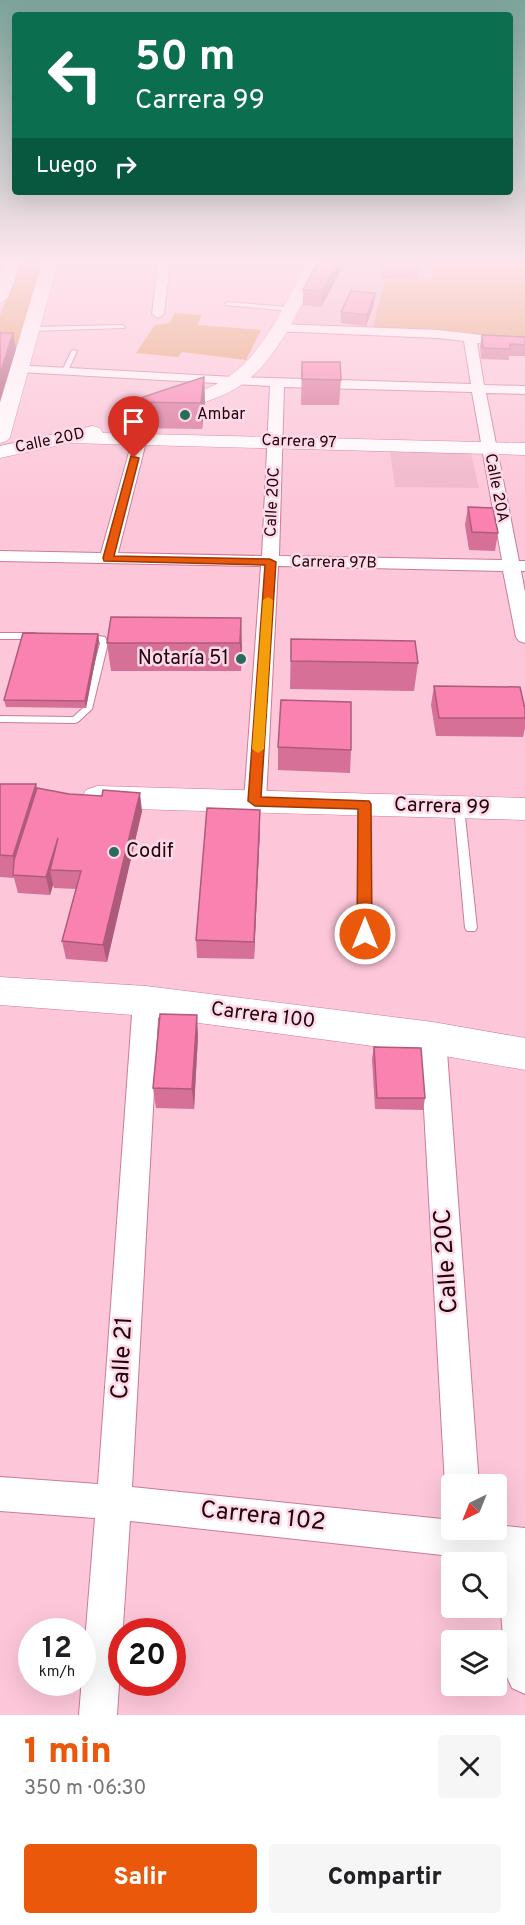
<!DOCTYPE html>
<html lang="es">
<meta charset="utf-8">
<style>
:root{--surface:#fff;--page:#f6f6f6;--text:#202124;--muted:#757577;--accent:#ea580c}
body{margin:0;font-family:Overpass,sans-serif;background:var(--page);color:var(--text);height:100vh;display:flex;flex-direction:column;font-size:22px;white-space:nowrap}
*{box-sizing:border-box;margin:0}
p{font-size:20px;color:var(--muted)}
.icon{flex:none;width:33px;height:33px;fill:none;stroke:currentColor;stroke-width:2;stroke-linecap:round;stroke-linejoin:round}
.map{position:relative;height:1715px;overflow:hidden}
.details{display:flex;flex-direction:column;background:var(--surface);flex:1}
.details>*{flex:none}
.hud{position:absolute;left:12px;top:12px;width:501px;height:183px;border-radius:6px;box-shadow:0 6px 24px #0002;background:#0b6e4f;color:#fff;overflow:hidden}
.needle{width:39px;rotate:223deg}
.controls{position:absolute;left:441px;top:1474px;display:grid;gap:12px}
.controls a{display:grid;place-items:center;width:66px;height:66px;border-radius:6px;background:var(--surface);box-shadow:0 6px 24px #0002;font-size:30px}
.speed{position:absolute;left:18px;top:1618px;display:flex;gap:12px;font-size:30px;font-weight:700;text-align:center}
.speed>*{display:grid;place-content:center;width:78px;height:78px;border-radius:50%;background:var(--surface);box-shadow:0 6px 24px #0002;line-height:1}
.speed small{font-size:15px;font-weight:400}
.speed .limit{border:9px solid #d22;background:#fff;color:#111}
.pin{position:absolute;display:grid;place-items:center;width:51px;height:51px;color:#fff;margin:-62px -26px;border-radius:50% 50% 50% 0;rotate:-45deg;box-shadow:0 0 6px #0007}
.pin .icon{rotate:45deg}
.me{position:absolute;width:66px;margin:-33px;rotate:0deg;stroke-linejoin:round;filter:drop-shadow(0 0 4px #0008)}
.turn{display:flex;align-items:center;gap:21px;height:126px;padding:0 24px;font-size:27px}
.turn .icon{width:78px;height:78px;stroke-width:2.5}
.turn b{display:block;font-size:42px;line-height:51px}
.then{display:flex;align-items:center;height:57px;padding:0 24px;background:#0003;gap:12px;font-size:22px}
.round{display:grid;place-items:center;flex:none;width:63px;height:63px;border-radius:6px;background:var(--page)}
.overview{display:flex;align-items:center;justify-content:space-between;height:102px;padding:0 24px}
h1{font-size:36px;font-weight:800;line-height:45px;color:var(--accent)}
.button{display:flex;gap:12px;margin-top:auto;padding:12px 24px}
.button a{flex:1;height:69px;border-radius:6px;background:var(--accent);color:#fff;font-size:24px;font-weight:800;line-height:69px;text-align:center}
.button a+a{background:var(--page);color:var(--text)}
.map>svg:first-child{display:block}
.built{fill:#f1b7cb}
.green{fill:#e49b63}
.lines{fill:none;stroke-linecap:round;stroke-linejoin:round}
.lane-casing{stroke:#cc7a98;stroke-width:2}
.street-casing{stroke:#cc7a98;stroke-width:2}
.secondary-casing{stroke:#cc7a98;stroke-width:1}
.lane{fill:#fff;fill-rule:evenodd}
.street{fill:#fff;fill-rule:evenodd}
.secondary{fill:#fff;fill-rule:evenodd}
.wall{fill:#d67097}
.shaded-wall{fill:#ae5b7b}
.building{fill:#f982b0;stroke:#ae5b7b;stroke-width:1.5}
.route{fill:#ea580c;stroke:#983908;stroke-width:1.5}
.slow{fill:#f59e0b}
.poi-dot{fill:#286c5e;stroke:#ffdae6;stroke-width:2}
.labels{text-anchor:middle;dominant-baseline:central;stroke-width:5;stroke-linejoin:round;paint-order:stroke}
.far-poi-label{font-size:16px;fill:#210410;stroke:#ffdae6;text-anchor:start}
.far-street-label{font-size:16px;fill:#210410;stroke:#ffdae6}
.poi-label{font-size:20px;fill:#210410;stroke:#ffdae6;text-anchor:end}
.street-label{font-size:20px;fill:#210410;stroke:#ffdae6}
.near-street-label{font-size:24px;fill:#210410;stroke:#ffdae6}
</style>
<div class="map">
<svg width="525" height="1715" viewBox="0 0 525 1715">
<rect width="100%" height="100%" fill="#fdc7d9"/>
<path class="built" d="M326 262H429L433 278 373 328 292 325Z
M390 452 471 453 479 488 395 487Z"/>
<path class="green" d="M19 262H44L0 405V315Z
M429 262H525V340L487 338 469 332 373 328 385 280 433 278Z
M175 313 202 315 197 325 261 330 246 360 182 352 178 357 136 353 155 325 169 323Z"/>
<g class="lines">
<g class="lane-casing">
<path id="lane" d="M227 302 289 307 292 309 289 311 225 305 224 304Z
M122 325 125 327 124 328 31 331 28 329 31 327Z
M72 350 77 351 68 371 63 372 62 371Z
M0 633H35L39 636 35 639H0Z
M86 634 105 637 108 643 92 709 78 722 75 723 0 722V716L73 717 83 708 100 643 99 641 83 639 82 637Z
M364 800 369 804 371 934 369 937H361L359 934V804Z
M459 803 464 807 477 928 475 931H467L465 928 454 807Z"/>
</g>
<g class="street-casing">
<path id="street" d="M158 262H170L164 314 158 318 152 314Z
M278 324 438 330 525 340V348L477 343 484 385 525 386V394L486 393 519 561H525V571H521L525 592V643L519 641 516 637 503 571 278 566 266 801 263 806 255 809 247 806 244 801 261 566 0 561V551L101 553 133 438 140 434 147 438 118 553 262 556 270 386 19 372 14 371 12 368 14 365 234 377 471 384 464 341 438 338 274 331 272 328 274 325ZM284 387 472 392 502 560 279 556Z
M146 991 155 994 159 1001 132 1487 452 1520V1530H496V1525L525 1528V1694L512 1688 506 1675 497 1561 130 1521 117 1715H79L95 1518 0 1511V1477L98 1484 133 1001 137 994Z
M433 1027 442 1030 446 1038 479 1485H452V1498L445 1485 420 1038 424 1030Z"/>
</g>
<g class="secondary-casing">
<path id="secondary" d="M5 262H21L8 298 0 303V276Z
M42 262H58L10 437 7 441 0 443V403Z
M307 262H323C302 302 279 360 241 385 227 395 210 400 195 406 183 410 171 416 159 413L156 409 159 405C182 397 208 391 228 377 266 351 286 301 307 262Z
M93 426 100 428 103 433 525 443V455L69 443 0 458V446Z
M97 786 525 798V820L97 808 86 804 82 797 86 790Z
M0 977 146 986 433 1022 525 1038V1070L433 1054 146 1016 0 1005Z"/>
</g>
<use href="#lane" class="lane"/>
<use href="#street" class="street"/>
<use href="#secondary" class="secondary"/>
</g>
<path class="wall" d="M318 262H346L321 307 303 305V290Z
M351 262H420L418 278 381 279 382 266H352Z
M374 304 366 326 341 323V312Z
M482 335 525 337V356H509V360L481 359 480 346Z
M302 362 341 380 339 405H301Z
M204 377 205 403 202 429 130 428 128 402Z
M468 507 498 533 495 551 469 550 465 525Z
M241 618V671H111L107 643Z
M98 634 99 641 86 708 6 707 4 700Z
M291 639 418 663 414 691 290 689Z
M434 686 525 709V728L523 737 436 736 431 705Z
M278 747 351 750 350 773 278 770Z
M0 784 37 788 142 811 107 962 66 959 62 941 76 889 54 888 53 885 50 895 18 893 14 878 0 877Z
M260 828 254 959 197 958 196 940Z
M198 1036 194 1109 156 1108 153 1088Z
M374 1047 425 1098 423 1110 375 1109 372 1059Z"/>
<path class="shaded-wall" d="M338 262H346L321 307 322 291Z
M375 293 374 304 366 326 367 315Z
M13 333 16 349 0 400V374Z
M204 377 205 403 202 429 201 403Z
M241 618 242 646 241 671 240 643Z
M98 634 99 641 86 708 85 701Z
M36 784 41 806 18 876 13 856Z
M140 793 142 811 107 962 103 945Z
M260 810V828L254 959V942Z
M58 838 50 870 53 885 50 895 46 877Z
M197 1015 198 1036 194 1109 192 1089Z"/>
<path class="building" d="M318 262H338L322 291 303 290Z
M382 262H420V263L382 264Z
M351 291 375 293 367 315 341 312Z
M0 333H13L0 374Z
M482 335 525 337V345L510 344V349L483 348Z
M302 362H340L341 380 302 379Z
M204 377 201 403 128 402Z
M468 507 493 508 498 533 472 532Z
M111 617 241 618 240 643H107Z
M23 633 98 634 85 701 4 700Z
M291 639 415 641 418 663 291 661Z
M434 686 520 687 525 709V718H439Z
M281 700 351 702V750L278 747Z
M0 784H36L13 856 0 855Z
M37 788 69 794 102 796 103 790 140 793 103 945 62 941 81 871 50 870 58 838 46 877 13 875 14 860Z
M207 808 260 810 254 942 196 940Z
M160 1014 197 1015 192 1089 153 1088Z
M374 1047 421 1048 425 1098H377Z"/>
<linearGradient id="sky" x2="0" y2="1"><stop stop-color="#7da49b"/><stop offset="0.52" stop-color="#fee6ee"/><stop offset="1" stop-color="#fee6ee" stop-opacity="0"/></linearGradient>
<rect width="525" height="502" fill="url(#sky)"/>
<path class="route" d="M131 456 139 458 114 556 270 559 276 562 261 797 369 801 371 804 372 934 370 938H360L357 934 358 809 255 806 248 801 265 565 104 561 103 558Z"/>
<path class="slow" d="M268 597 273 600 264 749 258 753 252 749 263 600Z"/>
<g class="poi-dot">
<circle cx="185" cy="415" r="6"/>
<circle cx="241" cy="659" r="6"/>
<circle cx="114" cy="852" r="6"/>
</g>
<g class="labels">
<g class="far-poi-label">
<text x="197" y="415">Ambar</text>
</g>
<g class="far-street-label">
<text transform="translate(50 441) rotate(-12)">Calle 20D</text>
<text transform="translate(299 442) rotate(2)">Carrera 97</text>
<text transform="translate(496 488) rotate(79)">Calle 20A</text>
<text transform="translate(273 502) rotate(-87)">Calle 20C</text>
<text transform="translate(334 563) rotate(1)">Carrera 97B</text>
</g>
<g class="poi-label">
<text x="229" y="659">Notaría 51</text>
<text x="126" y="852" text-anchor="start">Codif</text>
</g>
<g class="street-label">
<text transform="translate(442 807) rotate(2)">Carrera 99</text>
<text transform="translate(263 1016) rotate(7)">Carrera 100</text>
</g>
<g class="near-street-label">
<text transform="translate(447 1261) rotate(-94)">Calle 20C</text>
<text transform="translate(123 1358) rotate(-87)">Calle 21</text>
<text transform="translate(263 1517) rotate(6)">Carrera 102</text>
</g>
</g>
</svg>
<div class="controls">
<a><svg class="needle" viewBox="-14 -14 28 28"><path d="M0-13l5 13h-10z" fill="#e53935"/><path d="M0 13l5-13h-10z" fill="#757577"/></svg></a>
<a><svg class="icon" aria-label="search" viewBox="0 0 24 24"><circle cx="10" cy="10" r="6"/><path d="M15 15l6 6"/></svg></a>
<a><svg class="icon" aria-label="layers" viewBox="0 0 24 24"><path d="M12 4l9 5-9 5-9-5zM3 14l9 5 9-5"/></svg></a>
</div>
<div class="speed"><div>12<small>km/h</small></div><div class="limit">20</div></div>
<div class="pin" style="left:134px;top:458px;background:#d93025"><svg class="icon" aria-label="arrive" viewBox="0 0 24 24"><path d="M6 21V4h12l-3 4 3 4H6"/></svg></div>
<svg class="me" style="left:365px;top:934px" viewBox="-20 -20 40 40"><circle r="17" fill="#ea580c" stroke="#fff" stroke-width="3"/><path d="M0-11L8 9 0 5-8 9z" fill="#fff"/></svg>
<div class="hud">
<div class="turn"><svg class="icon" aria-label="left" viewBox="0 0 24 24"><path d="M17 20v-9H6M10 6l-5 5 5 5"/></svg><div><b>50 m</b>Carrera 99</div></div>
<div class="then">Luego<svg class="icon" aria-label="right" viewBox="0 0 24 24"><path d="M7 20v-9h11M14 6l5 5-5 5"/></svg></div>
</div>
</div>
<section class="details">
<div class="overview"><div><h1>1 min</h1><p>350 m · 06:30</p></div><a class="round"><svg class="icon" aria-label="close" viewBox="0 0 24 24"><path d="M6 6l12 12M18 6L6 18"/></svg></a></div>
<div class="button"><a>Salir</a><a>Compartir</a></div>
</section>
